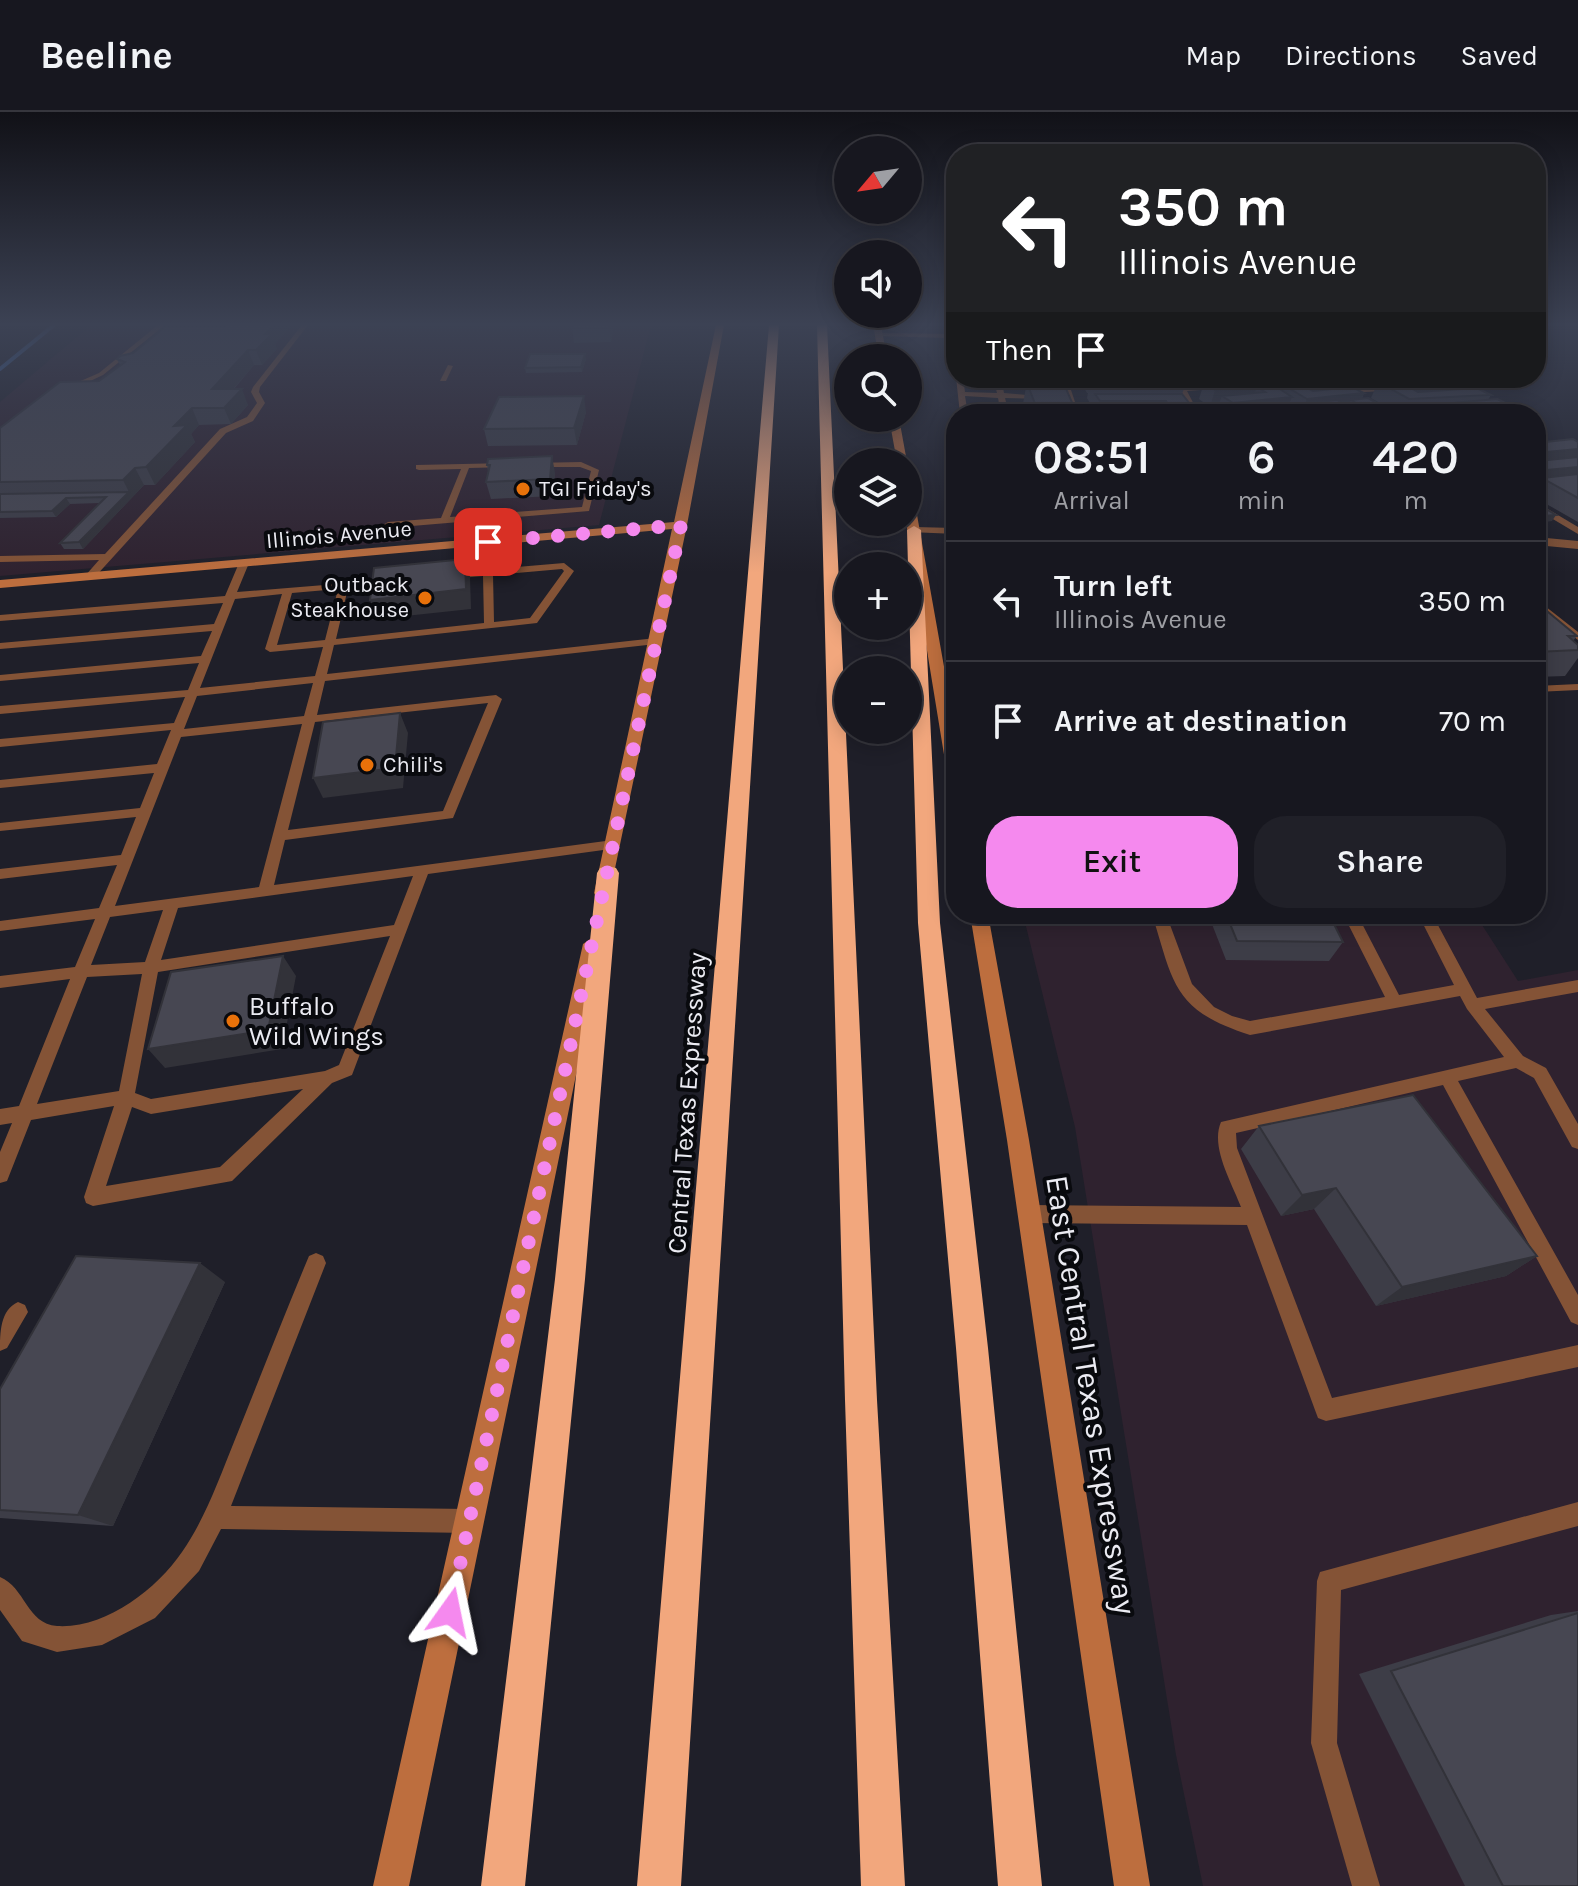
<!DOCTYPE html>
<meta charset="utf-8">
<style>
:root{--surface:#17171f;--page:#202028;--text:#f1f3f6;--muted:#9e9fa4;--line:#36363d;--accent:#f589ee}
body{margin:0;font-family:Karla,sans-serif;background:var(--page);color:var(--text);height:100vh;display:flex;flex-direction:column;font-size:30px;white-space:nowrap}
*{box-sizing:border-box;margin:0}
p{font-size:26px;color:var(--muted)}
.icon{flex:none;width:44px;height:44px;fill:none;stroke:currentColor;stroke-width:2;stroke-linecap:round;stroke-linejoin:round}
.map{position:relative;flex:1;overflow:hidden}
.details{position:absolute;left:946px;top:292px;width:600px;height:520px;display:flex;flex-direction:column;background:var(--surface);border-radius:32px;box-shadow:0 4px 20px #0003,0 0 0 2px var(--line)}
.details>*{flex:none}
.hud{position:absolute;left:946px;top:32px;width:600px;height:244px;border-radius:32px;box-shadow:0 4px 20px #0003,0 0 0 2px var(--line);background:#202124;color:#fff;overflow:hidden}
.needle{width:52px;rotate:241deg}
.tools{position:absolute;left:834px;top:24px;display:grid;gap:16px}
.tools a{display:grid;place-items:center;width:88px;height:88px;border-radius:50%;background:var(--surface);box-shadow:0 4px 20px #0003,0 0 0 2px var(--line);font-size:40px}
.pin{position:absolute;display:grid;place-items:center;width:68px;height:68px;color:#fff;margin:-34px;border-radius:16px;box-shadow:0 4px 12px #0006}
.me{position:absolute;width:88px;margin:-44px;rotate:12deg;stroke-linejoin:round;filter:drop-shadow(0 0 6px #0008)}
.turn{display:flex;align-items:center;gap:28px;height:168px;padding:0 40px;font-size:36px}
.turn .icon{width:104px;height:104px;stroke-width:2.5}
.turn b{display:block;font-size:56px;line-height:68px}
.then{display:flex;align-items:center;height:76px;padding:0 40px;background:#0003;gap:16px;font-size:30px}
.eta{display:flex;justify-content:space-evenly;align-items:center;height:136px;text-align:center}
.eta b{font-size:48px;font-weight:600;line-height:56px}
.button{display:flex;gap:16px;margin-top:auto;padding:16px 40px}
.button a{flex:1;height:92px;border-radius:32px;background:var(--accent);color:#111;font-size:32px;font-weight:600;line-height:92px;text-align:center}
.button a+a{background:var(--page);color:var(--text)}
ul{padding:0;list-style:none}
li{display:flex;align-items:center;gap:24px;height:120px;padding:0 40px;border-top:2px solid var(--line)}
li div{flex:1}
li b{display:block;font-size:30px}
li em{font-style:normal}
header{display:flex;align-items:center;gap:48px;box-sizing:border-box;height:112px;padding:0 40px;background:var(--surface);border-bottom:2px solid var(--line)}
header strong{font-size:38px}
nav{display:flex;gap:44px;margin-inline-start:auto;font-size:28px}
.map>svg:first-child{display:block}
.commercial{fill:#2f222f}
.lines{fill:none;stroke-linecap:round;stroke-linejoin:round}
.stream{stroke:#3f6cad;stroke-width:4}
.lane{fill:#845336;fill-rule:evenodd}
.street{fill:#845336;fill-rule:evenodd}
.secondary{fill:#bd6e3e;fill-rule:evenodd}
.highway{fill:#f2a77d;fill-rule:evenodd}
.wall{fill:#3d3d47}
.shaded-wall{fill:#323239}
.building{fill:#474752;stroke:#323239;stroke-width:2}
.route{stroke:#f589ee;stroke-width:14;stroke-dasharray:0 25.2}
.food-dot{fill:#e8710a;stroke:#090a0e;stroke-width:3}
.labels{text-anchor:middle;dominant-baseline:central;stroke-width:8;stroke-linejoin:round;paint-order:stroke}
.far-poi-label{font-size:22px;fill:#ebebf2;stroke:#090a0e;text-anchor:start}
.far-street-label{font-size:22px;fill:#ebebf2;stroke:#090a0e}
.poi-label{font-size:26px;fill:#ebebf2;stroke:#090a0e;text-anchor:start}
.street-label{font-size:26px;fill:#ebebf2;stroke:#090a0e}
.near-street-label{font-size:32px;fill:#ebebf2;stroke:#090a0e}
</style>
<header>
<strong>Beeline</strong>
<nav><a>Map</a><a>Directions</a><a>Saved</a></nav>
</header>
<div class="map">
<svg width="1578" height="1774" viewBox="0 0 1578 1774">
<rect width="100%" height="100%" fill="#1f1f29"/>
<path class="commercial" d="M91 213H651L599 413 0 464V290Z
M1023 802H1475L1518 869 1578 858V1774H1203L1176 1643 1075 1015Z"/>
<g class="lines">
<path class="stream" d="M0 257 54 213"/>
<path class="lane" d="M158 213H165L103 263 67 280 60 278 99 261Z
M302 213H308L260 275 259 280 265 291 253 309 226 321 94 466 85 464 99 448 0 450V444L105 442 220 317 247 305 257 291 251 280 253 275Z
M879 221 956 222V250L953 248 949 226 877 224Z
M448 253 453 254 446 269H440Z
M956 265 963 266 965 280 997 281 993 266H1001L1004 281 1048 285 1044 287 1005 286 1009 302H1001L998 286 965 284 968 302H960Z
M1059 266H1067L1079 302H1071Z
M1107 266 1104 269 1072 267 1073 266Z
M1172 266H1180L1184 275 1224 274 1228 276 1187 279 1199 302H1191Z
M1400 274 1397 278 1351 281 1347 279Z
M581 350 599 358 589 399 388 416 383 413 388 410 441 406 461 357 419 358 416 357V353L509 351 513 353 509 355 469 356 450 405 582 395 591 359 580 355H532L528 353 532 351Z
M1536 390 1578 415V422L1536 397Z
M485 428 493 430V457L564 451 574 459 537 511 334 533 327 562 656 526 661 529 656 532 325 569 317 603 496 583 502 587 453 706 285 728 274 773 613 728 618 730 620 733 618 736 428 762 352 963 332 971 232 1069 93 1094 86 1091 84 1085 114 994 31 1008 7 1069 0 1071V1040L12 1011 0 1013V997L19 994 70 867 0 876V864L75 855 95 807 0 819V809L99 796 117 753 0 767V757L121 743 136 705 0 719V711L140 696 154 661 0 676V668L157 652 171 618 0 635V627L174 611 185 585 0 602V594L188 578 199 551 0 569V563L201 544 212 519 0 537V531L214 512 223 491 0 509V503L225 484 239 451 244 448 249 451 237 480 398 467V471L394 472 348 476 336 527 484 511 483 464 449 467 444 464 449 461 483 458ZM562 457 564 459 530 506 494 510 493 463ZM338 477 325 528 277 533 292 481ZM282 482 265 537 270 540 323 535 315 564 200 576 235 487ZM313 571 304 604 184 617 197 584ZM488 591 443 699 288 718 315 610ZM302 612 259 775 115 794 181 625ZM413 764 394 813 161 848 178 796ZM163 798 145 850 91 853 110 805ZM390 824 339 953 325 959 151 987 135 981 158 860ZM142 862 119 979 37 992 87 865ZM303 977 220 1055 106 1074 132 995 151 1002Z
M1536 487 1578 520V528L1536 495Z
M1578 572V578L1536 580V574Z
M1152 802H1166L1192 872 1214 895 1232 904 1250 909 1385 885 1343 802H1357L1399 883 1454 873 1418 802H1432L1477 886 1578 868V880L1485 897 1523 944 1546 956 1578 1012V1037L1572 1035 1534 966 1516 956 1458 969 1578 1183V1213L1571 1210 1443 973 1236 1021 1237 1036 1332 1286 1578 1233V1255L1326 1309 1318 1306 1315 1298 1247 1113 1029 1111 1022 1108 1019 1102 1022 1096 1029 1093 1241 1095C1232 1071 1210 1035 1221 1010L1504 945 1467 897 1460 884 1250 923C1173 898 1174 873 1152 802Z
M316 1141 323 1144 326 1151 231 1394 469 1397 477 1401 481 1409 477 1417 469 1421 221 1417 199 1459 155 1506 102 1533 57 1540 22 1529 0 1498V1465C25 1475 27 1512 57 1514 105 1517 156 1478 182 1440 205 1407 219 1367 234 1330 259 1268 283 1206 309 1144Z
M18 1190 25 1193 28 1200 7 1236 0 1239C0 1221 0 1198 18 1190Z
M1578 1390V1414L1341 1478 1337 1631 1380 1774H1352L1311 1631 1317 1469 1320 1460Z"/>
<path class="street" d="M914 415 956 416V422L910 420V416Z
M1536 425 1578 429V437L1536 433Z"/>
<path class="secondary" d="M716 213H724L687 413 609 785H597L594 781 672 417 0 476V468L674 410Z
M873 213H881L887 246H879Z
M889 306H899L907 350H897Z
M908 383 914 386 956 622V672L948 667 906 410Z
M970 802H988L1029 1028 1150 1774H1114L1007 1028Z
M593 825 603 832 409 1774H373L583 832Z"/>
<path class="highway" d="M769 213H779L681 1774H637Z
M817 213H827L877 1288 905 1774H861L845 1288Z
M914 414 921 418 940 811 988 1236 1042 1774H998L956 1236 918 811 907 418Z
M608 754 616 756 619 761 585 1167 525 1774H481L555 1167 597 761 600 756Z"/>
</g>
<path class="wall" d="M172 213H292L275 232 277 237 262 253H254L234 277 248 293 231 312 199 313 191 322 195 330 155 373H144L83 437H64L60 431 100 391 70 392 56 405 0 406V316L99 269 120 253 117 247 133 241 172 215Z
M573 213H614L611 230 574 231 572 216Z
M586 247 582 260 526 261 525 256Z
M1020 266H1059L1057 272 1077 302H1027L1023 292 1026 275H1023Z
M1085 266H1175L1184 277 1182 282 1198 302H1094L1092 298 1093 293H1091L1087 286 1088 281H1087L1083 274Z
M1187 266H1255L1254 267H1272L1271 266H1296V267L1302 266H1339L1345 270 1343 276 1364 281 1362 287 1397 302H1218L1216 300 1218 294 1210 295 1199 287 1204 271 1244 268 1192 270Z
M1358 266H1419L1361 268Z
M1378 270 1467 271 1464 277 1491 283 1488 288 1508 301 1526 302H1399L1371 286Z
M586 300 577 333 488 334 484 317Z
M1578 330V410L1536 386V331Z
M487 353 555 361 553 384 491 387 486 370 488 359Z
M1536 391 1552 409 1538 410 1536 409Z
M1536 490 1577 524 1573 529 1578 533V546L1565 564 1536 565Z
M1208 802H1329L1343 830 1329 849 1226 848Z
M1259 1014 1537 1144 1506 1164 1376 1194 1314 1097 1281 1104 1241 1037Z
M225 1170 113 1414 0 1406V1277Z
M1578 1499V1774H1465L1359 1562 1551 1503Z"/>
<path class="shaded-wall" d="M274 213H292L275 232 277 237 262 253 256 238 265 222Z
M610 213H614L611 230 609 216Z
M248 238 254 253 219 293 212 277Z
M585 242 586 247 582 260 581 255Z
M1345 270 1339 284 1364 281 1359 292 1351 288 1347 298 1319 290 1314 302H1301L1307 287 1304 274Z
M1467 271 1461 284 1409 287V275Z
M1257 275 1252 289 1292 285 1286 299 1278 294 1275 302 1253 294 1250 302H1229L1233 291 1222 284 1218 294 1210 295 1215 278Z
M242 277 248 293 231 312 224 296Z
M584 284 586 300 577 333 574 316Z
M1512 294 1507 302H1451L1452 300Z
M192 296 199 313 191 322 195 330 155 373 146 355 174 314Z
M1578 337V353L1536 357V341Z
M552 344 555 361 553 384 550 367Z
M1578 355V371L1542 366 1536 376V359Z
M135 356 144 373 83 437 79 430 129 380 123 368Z
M66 386 70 392 56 405 52 399Z
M1556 403 1552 409 1538 410 1542 404Z
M465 447 470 465 471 497 377 507 370 488Z
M400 601 408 621 403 676 323 686 313 666Z
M283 844 296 864 282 937 165 956 148 937Z
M1336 1076 1314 1097 1281 1104 1302 1083Z
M1537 1144 1506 1164 1376 1194 1402 1175Z
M200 1151 225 1170 113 1414 78 1403Z"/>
<path class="building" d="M225 213H274L265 222H272L256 238H248L212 277H242L224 296H192L174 314 187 313 146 355 135 356 123 368 0 370V316L60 270 99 269 125 250 117 247 120 244 133 241 165 215 224 214Z
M573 213H610L609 216H572Z
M530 242H585L581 255 525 256Z
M1154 266H1175L1184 277H1095L1091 270H1158Z
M1309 266H1339L1345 270 1304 274 1313 279 1352 275 1364 281 1307 287 1277 269Z
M1431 266H1458L1467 271 1409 275 1418 280 1477 276 1491 283 1409 287 1378 270Z
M1281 267 1283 268 1277 269 1276 272H1272L1266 268 1246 269 1244 268Z
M1266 268 1292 285 1233 291 1222 284 1265 280 1257 275 1215 278 1204 271Z
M1027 271 1064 272 1077 302H1039Z
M1095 282H1182L1198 302H1105L1100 295H1170L1166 289H1100Z
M584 284 574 316 484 317 499 285Z
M1368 286 1397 302H1376L1351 288Z
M1497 287 1512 294 1452 300 1456 302H1433L1419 294Z
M1337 288 1361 302H1340L1319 290Z
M1300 292 1314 302H1290L1278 294Z
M1271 293 1285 302H1265L1253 294Z
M1238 295 1249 302H1228L1219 297Z
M1521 300 1526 302H1499Z
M1573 327 1578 330V337L1536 341V331Z
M552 344 550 367 486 370 490 353H487L488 347Z
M1578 345V355L1536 359V348L1538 349Z
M1578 362V386L1542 366Z
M129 380 79 430 60 431 106 385 66 386 52 399 0 400V382Z
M1536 391 1556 403 1542 404 1536 400Z
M465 447 466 477 370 488 374 456Z
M1536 490 1577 524H1568L1578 533V538L1536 540Z
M400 601 395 656 313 666 323 610Z
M1226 802H1329L1343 830 1237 829Z
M283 844 268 918 148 937 171 860Z
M1413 983 1537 1144 1402 1175 1336 1076 1302 1083 1259 1014Z
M76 1144 200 1151 78 1403 0 1398V1277Z
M1578 1501V1774H1503L1391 1559Z"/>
<linearGradient id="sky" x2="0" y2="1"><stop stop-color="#111117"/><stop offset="0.46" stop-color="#3c4254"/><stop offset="1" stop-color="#3c4254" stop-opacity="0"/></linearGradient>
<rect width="1578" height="461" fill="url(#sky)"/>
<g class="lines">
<path class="route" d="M450 1500 681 413 488 430"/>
</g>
<g class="food-dot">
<circle cx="523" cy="377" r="8"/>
<circle cx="425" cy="486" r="8"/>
<circle cx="367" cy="653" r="8"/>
<circle cx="233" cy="909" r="8"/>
</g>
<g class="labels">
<g class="far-poi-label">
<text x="539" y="377">TGI Friday's</text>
<text x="409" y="473" text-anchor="end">Outback<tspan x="409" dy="25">Steakhouse</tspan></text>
<text x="383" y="653">Chili's</text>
</g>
<g class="far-street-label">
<text transform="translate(339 423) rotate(-5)">Illinois Avenue</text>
</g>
<g class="poi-label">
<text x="249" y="894">Buffalo<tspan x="249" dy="30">Wild Wings</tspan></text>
</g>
<g class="street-label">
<text transform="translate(687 991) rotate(-86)">Central Texas Expressway</text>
</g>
<g class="near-street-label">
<text transform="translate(1091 1283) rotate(81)">East Central Texas Expressway</text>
</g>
</g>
</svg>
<div class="tools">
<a><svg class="needle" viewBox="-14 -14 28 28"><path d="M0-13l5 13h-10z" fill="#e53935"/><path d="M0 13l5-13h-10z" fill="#9e9fa4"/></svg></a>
<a><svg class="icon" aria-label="sound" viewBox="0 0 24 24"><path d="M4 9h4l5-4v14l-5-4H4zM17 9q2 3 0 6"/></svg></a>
<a><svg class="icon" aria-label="search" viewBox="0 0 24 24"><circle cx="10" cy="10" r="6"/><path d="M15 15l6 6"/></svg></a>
<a><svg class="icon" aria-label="layers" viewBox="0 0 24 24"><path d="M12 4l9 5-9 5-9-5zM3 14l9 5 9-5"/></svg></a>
<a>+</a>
<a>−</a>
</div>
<div class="pin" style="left:488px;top:430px;background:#d93025"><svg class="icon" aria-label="arrive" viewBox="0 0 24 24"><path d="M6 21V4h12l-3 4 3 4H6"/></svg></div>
<svg class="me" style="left:450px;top:1500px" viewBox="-20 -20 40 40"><path d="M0-17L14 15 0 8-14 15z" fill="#f589ee" stroke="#fff" stroke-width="4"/></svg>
<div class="hud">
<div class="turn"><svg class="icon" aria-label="left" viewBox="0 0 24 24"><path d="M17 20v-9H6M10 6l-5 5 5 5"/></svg><div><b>350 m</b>Illinois Avenue</div></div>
<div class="then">Then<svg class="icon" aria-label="arrive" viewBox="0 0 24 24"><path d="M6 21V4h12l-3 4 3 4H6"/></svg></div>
</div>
<section class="details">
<div class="eta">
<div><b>08:51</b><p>Arrival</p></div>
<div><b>6</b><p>min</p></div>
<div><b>420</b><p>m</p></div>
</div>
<ul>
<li><svg class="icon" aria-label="left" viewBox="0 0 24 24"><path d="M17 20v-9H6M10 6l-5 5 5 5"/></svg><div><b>Turn left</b><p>Illinois Avenue</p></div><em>350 m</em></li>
<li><svg class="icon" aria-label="arrive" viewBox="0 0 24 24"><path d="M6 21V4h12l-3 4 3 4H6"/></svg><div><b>Arrive at destination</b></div><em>70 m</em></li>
</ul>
<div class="button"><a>Exit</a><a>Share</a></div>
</section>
</div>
